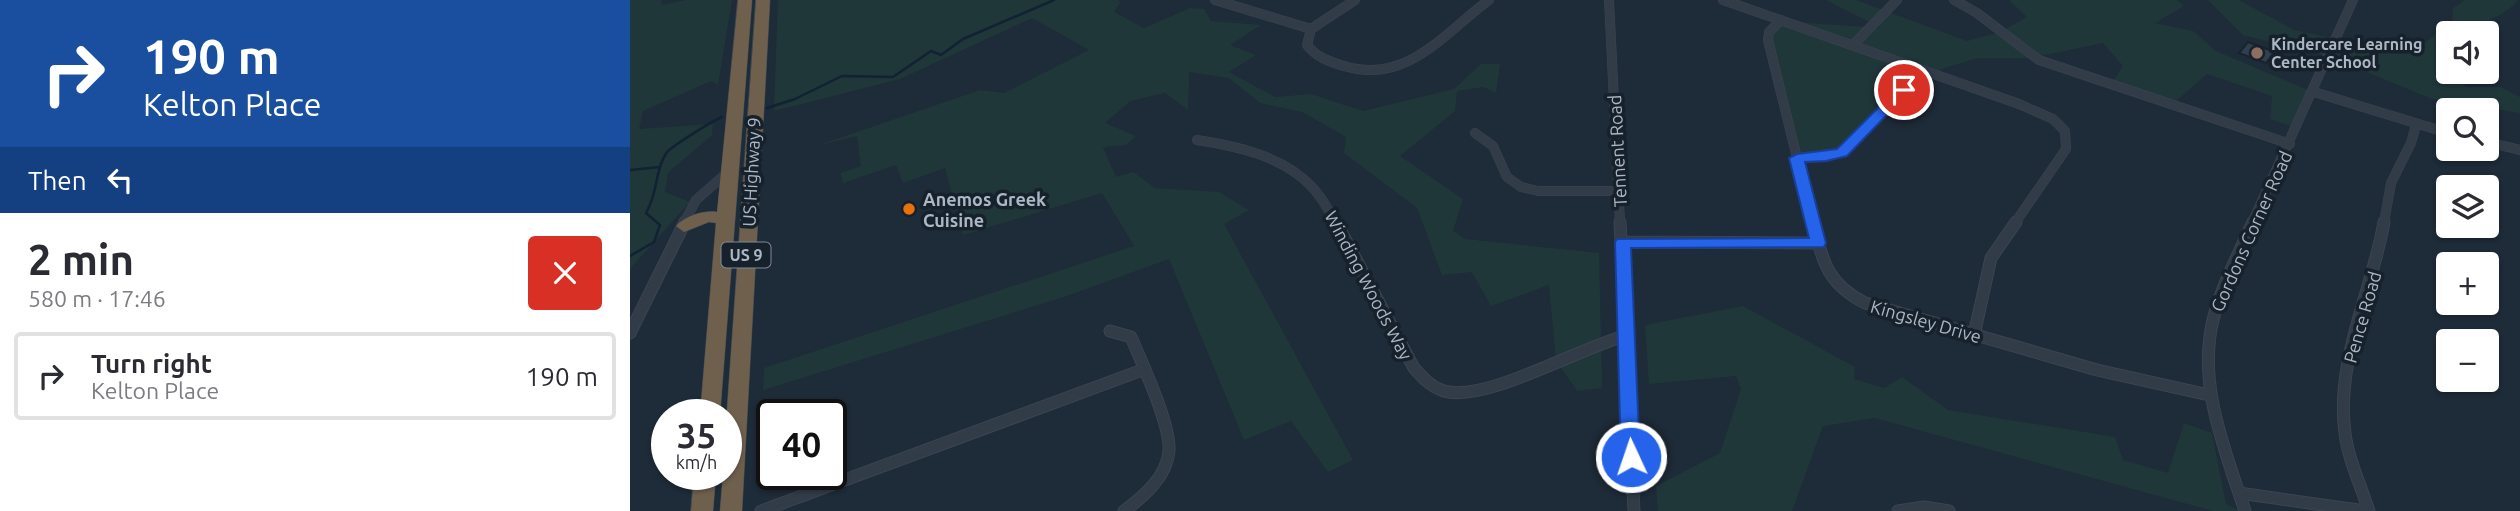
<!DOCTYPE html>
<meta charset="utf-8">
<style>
:root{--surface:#fff;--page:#f2f2f3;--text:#2b2b33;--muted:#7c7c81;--line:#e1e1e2}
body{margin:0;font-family:Ubuntu,sans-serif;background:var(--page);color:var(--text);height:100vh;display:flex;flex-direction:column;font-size:26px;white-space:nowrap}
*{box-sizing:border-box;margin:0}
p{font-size:23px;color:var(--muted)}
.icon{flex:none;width:38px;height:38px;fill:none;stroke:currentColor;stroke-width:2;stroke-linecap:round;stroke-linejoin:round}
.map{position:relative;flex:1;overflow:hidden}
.panel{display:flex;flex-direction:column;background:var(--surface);width:630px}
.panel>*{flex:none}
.guide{background:#1a4fa0;color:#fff;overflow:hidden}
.tools{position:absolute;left:1806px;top:21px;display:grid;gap:14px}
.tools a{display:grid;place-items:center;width:63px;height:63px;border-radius:7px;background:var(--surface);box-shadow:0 2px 5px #0004;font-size:35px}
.speed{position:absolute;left:21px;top:399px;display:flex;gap:14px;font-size:35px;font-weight:700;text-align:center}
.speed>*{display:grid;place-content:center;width:91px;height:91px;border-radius:50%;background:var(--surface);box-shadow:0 2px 5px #0004;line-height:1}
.speed small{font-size:18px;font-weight:400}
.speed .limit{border:4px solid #111;border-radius:10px;background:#fff;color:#111}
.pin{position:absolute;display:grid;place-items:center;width:60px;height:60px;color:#fff;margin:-30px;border:4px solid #fff;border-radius:50%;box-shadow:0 2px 7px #0007}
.me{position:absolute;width:77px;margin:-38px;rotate:357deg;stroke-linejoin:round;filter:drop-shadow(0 0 5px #0008)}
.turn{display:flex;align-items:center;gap:24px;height:147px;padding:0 28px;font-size:32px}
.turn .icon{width:91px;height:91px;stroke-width:2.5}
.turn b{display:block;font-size:49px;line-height:60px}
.then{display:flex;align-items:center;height:66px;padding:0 28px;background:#0003;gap:14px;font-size:26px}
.round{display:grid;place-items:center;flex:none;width:74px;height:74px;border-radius:7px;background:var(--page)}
.headline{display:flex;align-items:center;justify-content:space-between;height:119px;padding:0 28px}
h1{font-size:42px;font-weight:600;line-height:52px}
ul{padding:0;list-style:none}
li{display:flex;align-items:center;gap:21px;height:88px;margin:0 14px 10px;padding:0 14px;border:4px solid var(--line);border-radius:7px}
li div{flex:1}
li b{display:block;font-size:26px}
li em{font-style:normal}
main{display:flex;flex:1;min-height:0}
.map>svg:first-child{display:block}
.green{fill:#203739}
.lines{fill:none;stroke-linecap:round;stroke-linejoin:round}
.stream{stroke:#122235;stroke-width:2.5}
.building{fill:#303f4f;stroke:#19232e;stroke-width:2}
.minor-far1-casing{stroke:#3b4552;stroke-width:10}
.minor-casing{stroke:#3b4552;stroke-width:13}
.highway-casing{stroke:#3c4752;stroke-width:1}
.minor-far1{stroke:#323c48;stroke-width:9}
.minor{stroke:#323c48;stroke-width:11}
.highway{fill:#6f604e;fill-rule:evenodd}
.route{fill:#2563eb;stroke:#184099;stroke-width:2}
.education-dot{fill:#8d6e63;stroke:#17212c;stroke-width:2.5}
.food-dot{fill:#e8710a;stroke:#17212c;stroke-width:2.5}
.labels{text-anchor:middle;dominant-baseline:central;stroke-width:7;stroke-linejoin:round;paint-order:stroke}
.far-poi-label{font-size:16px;font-weight:bold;fill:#acb7c5;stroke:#17212c;text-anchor:start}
.shield{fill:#17212c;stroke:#7f8a97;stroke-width:2}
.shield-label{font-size:16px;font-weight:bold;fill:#acb7c5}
.street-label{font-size:18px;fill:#acb7c5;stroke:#17212c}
.poi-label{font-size:18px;font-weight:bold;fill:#acb7c5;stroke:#17212c;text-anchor:start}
</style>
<main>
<section class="panel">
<div class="guide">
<div class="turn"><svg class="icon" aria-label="right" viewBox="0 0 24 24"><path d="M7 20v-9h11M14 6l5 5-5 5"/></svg><div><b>190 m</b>Kelton Place</div></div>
<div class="then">Then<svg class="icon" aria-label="left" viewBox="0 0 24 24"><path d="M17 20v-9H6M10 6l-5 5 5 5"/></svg></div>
</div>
<div class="headline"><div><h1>2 min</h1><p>580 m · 17:46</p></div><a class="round" style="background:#d93025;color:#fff"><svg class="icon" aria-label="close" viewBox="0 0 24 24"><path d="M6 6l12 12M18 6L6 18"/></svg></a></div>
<ul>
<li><svg class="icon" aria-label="right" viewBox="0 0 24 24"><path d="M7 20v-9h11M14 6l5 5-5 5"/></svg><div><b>Turn right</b><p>Kelton Place</p></div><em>190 m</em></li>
</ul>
</section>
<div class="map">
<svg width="1890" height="511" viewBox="0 0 1890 511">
<rect width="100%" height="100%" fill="#1e2b38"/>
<path class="green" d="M0 0H31L32 5 56 0H102L88 85 81 81 13 111 9 129 83 124 82 135 38 173 35 192 60 202 0 269Z
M148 0H488L491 2 484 12 514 28 560 8 574 9 581 21 631 25 600 45 626 55 599 72 645 97 681 94 733 111 824 89 851 64H870L866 93 853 87 827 91 825 111 770 156 833 199 823 231 835 239 969 253 972 388 947 391 926 360 919 285 861 306 842 272 812 275 787 208 714 153 716 137 672 112 630 103 599 78 559 72 558 110 535 93 500 101 475 123 506 136 496 145 473 147 486 177 503 172 525 188 589 192 619 210 594 224 723 460 698 472 661 421 614 440 539 259 434 297 133 390 134 368 504 246 472 193 333 235 315 168 273 183 266 165 213 183 211 173 231 166 227 136 186 146 350 90 374 93 459 50 402 18 270 79 144 111Z
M1196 0H1226L1337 41 1370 32 1397 17 1379 0H1547L1554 6 1525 23 1563 31 1586 51 1685 93 1670 129 1640 119 1642 96 1577 74 1540 106 1480 86 1493 66 1473 43 1401 58H1347L1296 74 1214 154 1168 162 1140 31 1150 21 1251 28Z
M1578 0H1609L1664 30 1765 51 1788 48 1822 21 1823 8 1835 0H1888C1877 16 1855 17 1846 33H1818V57L1816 58 1818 72H1825L1836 87H1870L1890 97V113L1802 99 1700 57 1613 35Z
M1113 306 1225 367 1224 379 1254 388 1272 377 1318 410 1485 437 1493 460 1538 473 1554 423 1582 433 1596 504 1611 511H1583L1245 418 1193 426 1162 511H1028L1026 486 1090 453 1111 389 1106 376 1019 384 1015 325Z"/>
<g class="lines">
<path class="stream" d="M137 108 165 99 212 76 263 77 301 51 311 55 333 39 424 0
M0 170 30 167
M0 256 24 242 30 225 16 213C27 192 24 186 30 167 31 163 35 155 37 152 44 145 82 121 92 117"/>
</g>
<path class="building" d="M1618 42 1645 52 1636 63 1609 53Z"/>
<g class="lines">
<g class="minor-far1-casing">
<path id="minor-far1" d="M585 0 681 29
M725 0 681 29 677 45C686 57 700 62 714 66 777 85 813 34 859 0
M979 0 990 223
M1093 0 1389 104 1423 119 1435 131 1436 149 1385 223
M1324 0 1347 13 1409 60 1660 144
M1151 20 1139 32 1138 40 1183 223
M1223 45 1267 0
M1684 92 1818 133
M845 133 863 146 877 177 891 187 908 191H989
M567 140C607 146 653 156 682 187 692 197 699 212 707 223
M1857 142 1890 150
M1167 158 1197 157 1218 148 1293 70
M54 223 66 200 99 171
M1622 223 1723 0
M1754 223 1761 183 1781 143 1786 125"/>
</g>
<g class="minor-casing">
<path id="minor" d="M706 222 784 368C793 378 801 387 814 391 855 403 949 348 995 336
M990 222 1004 511
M1183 222C1193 261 1196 283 1235 303L1467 370 1579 395
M993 242 1188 243
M480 331 501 337C512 363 541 425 539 451 537 477 513 497 494 511
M0 333 55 222
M1344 335 1361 258 1386 222
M1609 493 1735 511
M131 511 515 369
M1268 511 1294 507 1319 511
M1615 511C1595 450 1566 382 1584 316 1593 283 1609 253 1623 222
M1739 511C1731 486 1718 459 1715 433 1705 362 1742 291 1754 222"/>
</g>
<g class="highway-casing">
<path id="highway" d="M108 0H122L90 415H70L86 223 79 222 54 232 46 226C55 216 74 210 87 212Z
M126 0H140L112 511H90L93 474H96V424Z
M64 474H86L83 511H61Z"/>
</g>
<use href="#minor-far1" class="minor-far1"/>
<use href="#minor" class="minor"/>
<use href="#highway" class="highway"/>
</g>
<path class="route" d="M1274 86 1279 87V92L1217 156 1196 161 1175 162 1196 243 1194 247 1001 248 1010 457 1008 463 1001 465 994 463 991 457 985 242 987 239 1179 238 1159 158 1167 154 1207 149 1269 87Z"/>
<circle class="education-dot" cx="1627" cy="53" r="7"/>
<circle class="food-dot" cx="279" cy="209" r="7"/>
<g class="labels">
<g class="far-poi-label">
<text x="1641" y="44">Kindercare Learning<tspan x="1641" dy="18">Center School</tspan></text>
</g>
<rect class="shield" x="91.5" y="242.5" width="49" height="25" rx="5"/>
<g class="shield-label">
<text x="116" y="255">US 9</text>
</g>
<g class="street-label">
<text transform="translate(987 151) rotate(-93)">Tennent Road</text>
<text transform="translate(121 172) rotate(-87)">US Highway 9</text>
<text transform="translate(1621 231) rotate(-66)">Gordons Corner Road</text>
<text transform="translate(739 285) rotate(62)">Winding Woods Way</text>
<text transform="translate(1732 317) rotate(-74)">Pence Road</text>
<text transform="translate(1296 321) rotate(16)">Kingsley Drive</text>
</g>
<g class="poi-label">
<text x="293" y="199">Anemos Greek<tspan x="293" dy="21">Cuisine</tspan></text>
</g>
</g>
</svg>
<div class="tools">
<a><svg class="icon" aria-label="sound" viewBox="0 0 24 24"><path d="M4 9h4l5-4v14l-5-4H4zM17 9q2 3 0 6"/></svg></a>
<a><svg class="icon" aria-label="search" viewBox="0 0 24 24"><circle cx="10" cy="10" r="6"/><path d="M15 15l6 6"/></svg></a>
<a><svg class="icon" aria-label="layers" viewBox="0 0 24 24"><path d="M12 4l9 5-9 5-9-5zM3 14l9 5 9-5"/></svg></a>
<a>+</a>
<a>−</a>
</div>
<div class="speed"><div>35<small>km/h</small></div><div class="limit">40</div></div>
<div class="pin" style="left:1274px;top:90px;background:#d93025"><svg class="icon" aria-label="arrive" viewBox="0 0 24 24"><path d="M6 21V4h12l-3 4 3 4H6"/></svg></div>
<svg class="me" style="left:1001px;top:457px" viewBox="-20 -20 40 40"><circle r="17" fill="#2563eb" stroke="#fff" stroke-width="3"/><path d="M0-11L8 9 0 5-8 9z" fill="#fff"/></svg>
</div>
</main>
